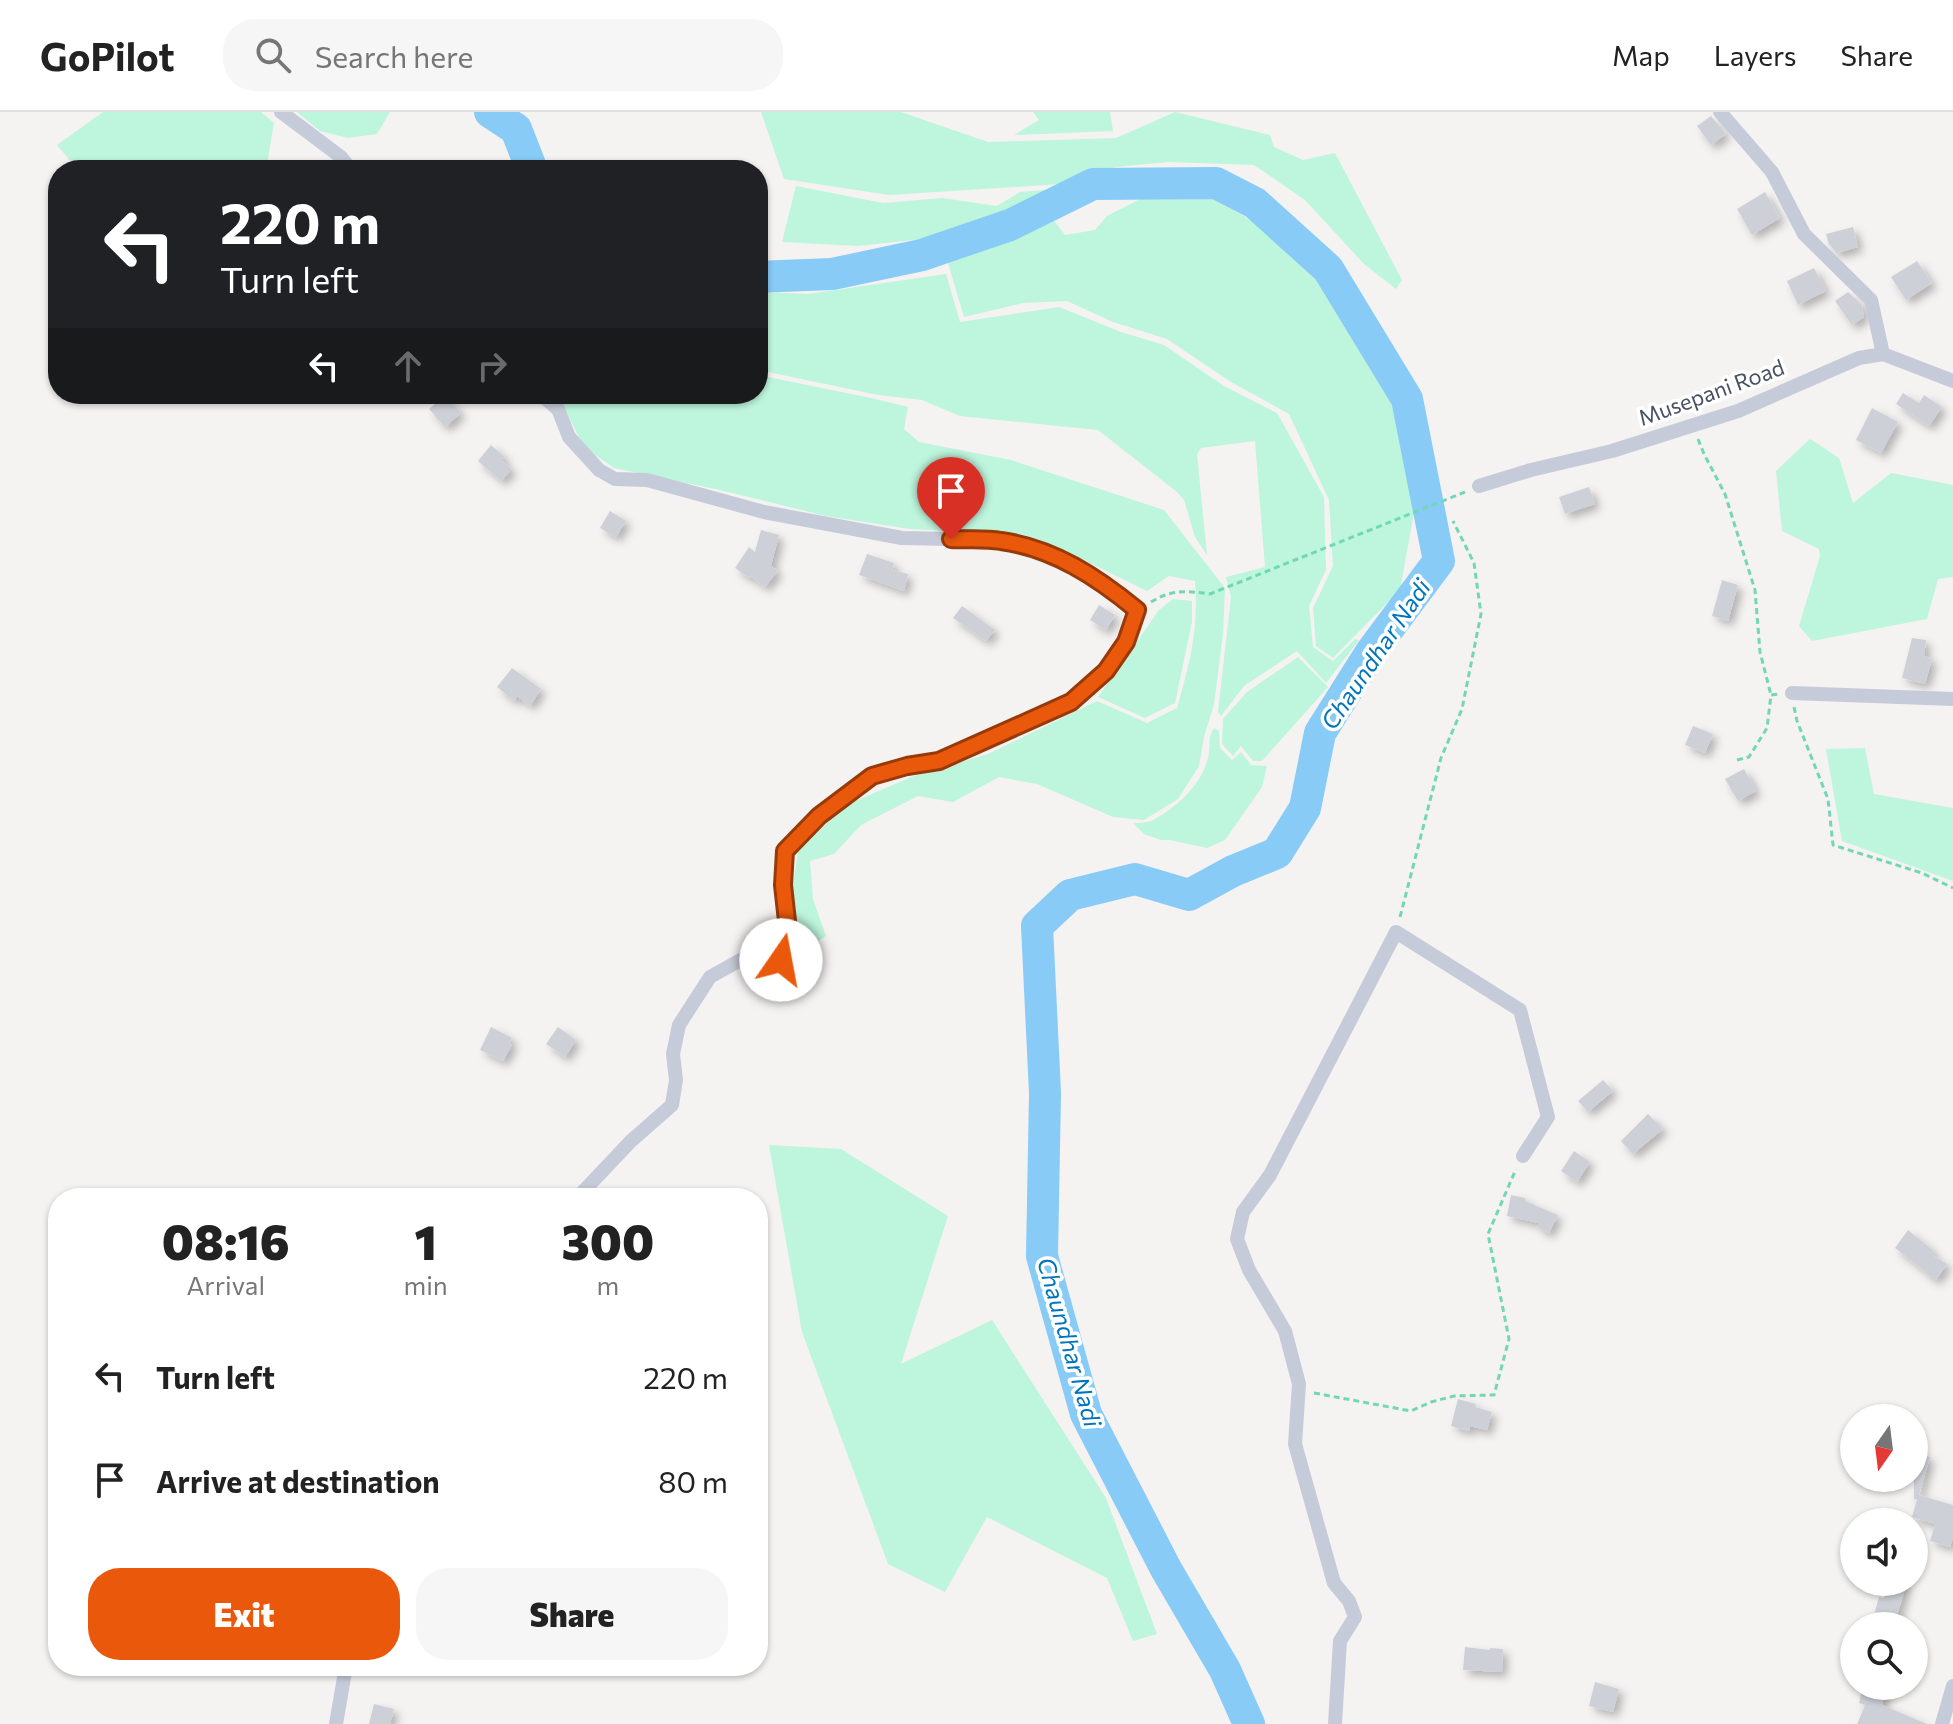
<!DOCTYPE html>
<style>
:root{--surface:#fff;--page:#f6f6f6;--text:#222;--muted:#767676;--line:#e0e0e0;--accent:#ea580c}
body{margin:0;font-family:Commissioner,sans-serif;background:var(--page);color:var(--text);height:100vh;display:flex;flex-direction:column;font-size:30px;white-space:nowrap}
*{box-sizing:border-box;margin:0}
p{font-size:26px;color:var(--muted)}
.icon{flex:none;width:44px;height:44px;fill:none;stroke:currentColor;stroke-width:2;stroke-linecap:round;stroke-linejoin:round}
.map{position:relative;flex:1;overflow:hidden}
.side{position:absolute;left:48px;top:1076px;width:720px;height:488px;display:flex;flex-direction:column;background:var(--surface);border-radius:32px;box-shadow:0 2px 6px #0004}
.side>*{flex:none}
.top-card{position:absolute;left:48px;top:48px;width:720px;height:244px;border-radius:32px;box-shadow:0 2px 6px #0004;background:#202124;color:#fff;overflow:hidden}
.needle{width:52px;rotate:194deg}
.fabs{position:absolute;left:1840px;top:1292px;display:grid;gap:16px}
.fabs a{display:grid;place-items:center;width:88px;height:88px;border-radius:50%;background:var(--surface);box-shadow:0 2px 6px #0004;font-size:40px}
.pin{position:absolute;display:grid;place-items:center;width:68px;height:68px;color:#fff;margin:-82px -34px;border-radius:50% 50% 50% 0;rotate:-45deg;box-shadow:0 0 8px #0007}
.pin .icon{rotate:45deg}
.me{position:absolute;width:88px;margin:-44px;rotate:12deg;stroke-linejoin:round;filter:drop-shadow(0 0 6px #0008)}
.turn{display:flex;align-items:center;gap:28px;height:168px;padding:0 40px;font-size:36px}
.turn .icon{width:104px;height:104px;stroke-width:2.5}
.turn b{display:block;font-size:56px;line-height:68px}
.lanes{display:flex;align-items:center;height:76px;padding:0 40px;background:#0003;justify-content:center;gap:40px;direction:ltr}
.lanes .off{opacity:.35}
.eta{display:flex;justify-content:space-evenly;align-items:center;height:136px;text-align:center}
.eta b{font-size:48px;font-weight:800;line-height:56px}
.action{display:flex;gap:16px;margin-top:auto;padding:16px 40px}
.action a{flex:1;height:92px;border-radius:32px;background:var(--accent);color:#fff;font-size:32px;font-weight:800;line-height:92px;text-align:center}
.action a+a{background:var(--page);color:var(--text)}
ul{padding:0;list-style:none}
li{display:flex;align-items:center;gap:24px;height:104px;padding:0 40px}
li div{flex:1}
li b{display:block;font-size:30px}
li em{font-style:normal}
header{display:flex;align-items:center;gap:48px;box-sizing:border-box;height:112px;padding:0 40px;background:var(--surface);border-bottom:2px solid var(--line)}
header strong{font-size:38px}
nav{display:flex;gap:44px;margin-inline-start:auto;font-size:28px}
.search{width:560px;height:72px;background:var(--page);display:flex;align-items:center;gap:20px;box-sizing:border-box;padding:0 28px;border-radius:32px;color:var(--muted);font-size:30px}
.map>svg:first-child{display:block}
.green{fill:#bef5dd}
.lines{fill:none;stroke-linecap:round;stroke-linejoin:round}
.river{stroke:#87cbf6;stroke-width:32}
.building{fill:#ced0d8;filter:url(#shadow)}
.path{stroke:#72d7b7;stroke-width:3;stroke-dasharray:6 4;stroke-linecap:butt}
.street{stroke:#c5cbd8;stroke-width:14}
.route-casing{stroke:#983908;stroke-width:20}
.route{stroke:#ea580c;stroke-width:14}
.labels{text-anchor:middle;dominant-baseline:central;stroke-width:7;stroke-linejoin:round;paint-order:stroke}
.street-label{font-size:22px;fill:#475162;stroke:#fff}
.water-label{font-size:24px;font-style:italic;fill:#0074bd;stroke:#fff}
</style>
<header>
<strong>GoPilot</strong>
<div class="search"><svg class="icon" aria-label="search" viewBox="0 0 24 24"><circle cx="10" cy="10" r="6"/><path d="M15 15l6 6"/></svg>Search here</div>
<nav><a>Map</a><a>Layers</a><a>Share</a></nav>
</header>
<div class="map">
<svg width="1953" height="1612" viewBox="0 0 1953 1612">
<defs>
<filter id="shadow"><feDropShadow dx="5" dy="5" stdDeviation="4" flood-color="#0004"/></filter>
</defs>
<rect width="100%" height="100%" fill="#f5f2f2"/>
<path class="green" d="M103 0H261L274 11 266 58H78L57 33Z
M297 0H390L377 22 348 26 320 19Z
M761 0H901L988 30 1116 26 1175 0 1270 23 1274 35 1303 48 1335 41 1402 168 1396 177 1364 152 1305 88 1254 53 1169 50 1115 55 1077 71 889 83 784 67Z
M1033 0H1110L1113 19 1014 23 1039 8Z
M796 74 883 91 942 86 997 94 1020 80 1044 78 1056 81 1000 105 922 127 858 134 782 130Z
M1144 85 1213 87 1266 116 1318 169 1360 230 1398 301 1416 390 1400 478 1333 546 1316 534 1313 496 1333 454 1329 388 1289 302 1231 270 1167 227 1113 210 1067 189 1023 191 964 205 948 151 1052 106 1065 123 1095 118 1107 104Z
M946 162 960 210 1059 195 1121 220 1164 233 1224 274 1277 301 1324 385 1326 458 1309 494 1313 535 1333 549 1355 527 1359 528 1326 571 1297 539 1244 574 1221 604 1218 600 1231 485 1226 465 1265 455 1255 329 1201 336 1197 342 1207 443 1195 425 1184 388 1177 380 1098 318 960 304 922 288 878 283 758 258V180L808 182Z
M758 263 871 286 908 295 904 317 919 330 1011 348 1164 398 1225 476 1223 522 1214 592 1204 625 1199 654 1178 687 1144 708 1113 705 1037 672 999 665 953 690 918 684 861 713 834 742 810 749 813 787 826 824 800 840 790 796 798 739 846 693 914 664 988 642 1097 589 1147 611 1177 596C1190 550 1199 517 1195 469L1169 464 1147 479 1092 452 1025 424 974 420 910 417 826 404 720 378 614 356 584 335 560 287 553 282H727L737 286 739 282H758Z
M1810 327 1839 346 1853 391 1891 361 1953 373V465L1938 467 1927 507 1812 529 1799 514 1820 444 1819 437 1782 419 1776 359Z
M1173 487 1192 489V510L1175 591 1145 606 1098 585 1159 498Z
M1298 545 1328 575 1262 649H1253L1241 634 1233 644 1222 632 1223 607 1247 580Z
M1214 616 1219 619 1220 636 1232 648 1241 640 1251 653 1267 654 1262 675 1225 728 1207 736 1170 728H1161L1144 722 1133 711C1139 711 1145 711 1151 709 1175 697 1203 672 1208 645 1211 634 1207 626 1214 616Z
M1865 636 1874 682 1953 696V769L1842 729 1826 637Z
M769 1033 841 1037 948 1104 901 1252 992 1208 1106 1386 1157 1522 1133 1529 1107 1466 987 1405 945 1480 888 1452 802 1220Z"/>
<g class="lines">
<path class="river" d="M490 0 516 17 532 58
M758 165 832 162 922 143 1010 113 1093 72 1216 71 1255 91 1328 157 1407 287 1439 449 1371 540 1320 621 1305 696 1277 741 1233 759 1189 783 1135 767 1070 783 1037 814 1045 981 1042 1144 1086 1302 1166 1457 1225 1558 1249 1612"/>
</g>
<path class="building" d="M1711 4 1726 22 1711 33 1697 14Z
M1765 80 1780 106 1752 123 1737 97Z
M1853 115 1858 135 1837 141 1829 132 1826 122Z
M1917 149 1932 171 1906 188 1891 165Z
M1814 156 1826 179 1798 193 1787 169Z
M1848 180 1862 193 1864 205 1852 213 1835 189Z
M1903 281 1919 291 1924 283 1942 295 1929 314 1896 292Z
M445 284 461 301 445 315 429 297Z
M1872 296 1898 310 1881 341 1856 328Z
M491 333 505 345 501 348 512 357 501 369 478 349Z
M1589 375 1595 392 1565 402 1559 385Z
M610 399 626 409 616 425 600 416Z
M761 418 779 423 771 454 778 459 765 475 750 464 749 466 735 456 749 435 755 440Z
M867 442 894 451 892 458 908 462 904 479 859 463Z
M1722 468 1738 473 1728 509 1712 504Z
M1099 493 1115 503 1106 518 1090 508Z
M962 494 995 518 986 529 953 506Z
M1912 526 1926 528 1924 544 1932 547 1925 572 1902 566Z
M512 556 541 577 530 594 517 584 514 589 497 575Z
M1693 614 1713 622 1705 641 1685 633Z
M1744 657 1756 679 1738 689 1725 667Z
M491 915 512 926 509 931 512 933 503 949 480 938Z
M558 915 576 928 565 945 546 932Z
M1603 968 1613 979 1588 1000 1578 989Z
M1648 1002 1663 1017 1633 1042 1621 1029Z
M1574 1039 1590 1050 1577 1070 1561 1059Z
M1511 1083 1525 1086V1089L1558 1103 1549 1121 1537 1115 1539 1111 1507 1104Z
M1908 1118 1934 1139 1931 1142 1947 1152 1936 1168 1925 1161 1926 1160 1895 1136Z
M1458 1287 1476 1292 1475 1295 1492 1300 1487 1318 1470 1314 1469 1319 1451 1314Z
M1914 1340 1930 1345 1919 1383 1953 1393V1426L1950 1435 1930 1429 1935 1412 1912 1405 1917 1387H1914Z
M1890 1470H1907L1894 1514H1871L1879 1485 1884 1486Z
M1465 1535 1490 1538V1536L1503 1537 1502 1560 1463 1558Z
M1595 1570 1619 1577 1613 1600 1589 1594Z
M1863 1574H1887L1882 1593 1927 1612H1857L1865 1593 1859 1591Z
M374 1592 394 1597 390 1612H369Z"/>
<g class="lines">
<path class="path" d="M1698 327 1704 342 1725 382 1755 478 1760 540 1771 583
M1151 490C1172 477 1187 479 1210 482L1465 380
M1794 595 1797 609 1828 687 1833 733 1922 761 1953 776
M1737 648 1749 645 1767 616 1771 583 1779 582
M1400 805 1441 646 1462 597 1481 502 1474 451 1453 409
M1314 1281 1411 1299 1431 1290 1454 1284 1494 1283 1509 1227 1488 1122 1516 1057"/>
<path class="street" d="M281 0 341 45 351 58
M1720 0 1772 60 1804 122 1871 188 1883 242
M540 282 558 297 569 325 599 358 615 367 647 368 764 400 902 426 1000 428 1046 439 1102 470 1137 498 1126 530 1106 559 1071 590 939 649 907 654 872 664 819 704 785 739 783 773 790 836 781 848 744 846 710 865 679 913 673 942 676 968 672 993 631 1029 577 1086
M1479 374 1531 358 1612 339 1738 299 1859 246 1883 242 1953 269
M1792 581 1953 587
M336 1612 346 1554
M1335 1612 1340 1529 1355 1505 1349 1489 1334 1471 1295 1332 1299 1272 1285 1219 1249 1158 1237 1127 1243 1100 1270 1063 1396 820 1520 898 1548 1005 1523 1044
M1942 1612 1953 1574"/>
</g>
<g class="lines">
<g class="route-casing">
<path id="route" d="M781 848 790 836 783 773 785 739 819 704 872 664 907 654 939 649 1071 590 1106 559 1126 530 1137 498C1097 465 1053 436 1001 429 984 426 967 428 951 427"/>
</g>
<use href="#route" class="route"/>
</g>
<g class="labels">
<g class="street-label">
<text transform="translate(1711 280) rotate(-20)">Musepani Road</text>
</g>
<g class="water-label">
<text transform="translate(1375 542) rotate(-56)">Chaundhar Nadi</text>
<text transform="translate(1070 1230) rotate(74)">Chaundhar Nadi</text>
</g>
</g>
</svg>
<div class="fabs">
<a><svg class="needle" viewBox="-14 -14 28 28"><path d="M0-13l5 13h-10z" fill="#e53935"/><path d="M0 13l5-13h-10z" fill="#767676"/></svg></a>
<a><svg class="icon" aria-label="sound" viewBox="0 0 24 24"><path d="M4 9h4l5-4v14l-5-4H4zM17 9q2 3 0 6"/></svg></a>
<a><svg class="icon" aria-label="search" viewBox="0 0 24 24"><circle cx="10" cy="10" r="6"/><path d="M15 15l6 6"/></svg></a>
</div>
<div class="pin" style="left:951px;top:427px;background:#d93025"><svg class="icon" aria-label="arrive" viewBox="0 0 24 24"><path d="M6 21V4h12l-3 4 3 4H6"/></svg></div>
<svg class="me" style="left:781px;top:848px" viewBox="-20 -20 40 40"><circle r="19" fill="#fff"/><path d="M0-13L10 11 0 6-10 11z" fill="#ea580c"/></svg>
<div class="top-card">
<div class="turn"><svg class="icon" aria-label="left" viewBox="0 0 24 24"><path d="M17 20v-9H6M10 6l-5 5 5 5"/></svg><div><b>220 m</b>Turn left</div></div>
<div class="lanes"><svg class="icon" aria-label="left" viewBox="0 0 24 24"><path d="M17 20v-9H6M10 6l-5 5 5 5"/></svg><svg class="icon off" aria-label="ahead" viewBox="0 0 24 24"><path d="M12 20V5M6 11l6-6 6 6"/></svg><svg class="icon off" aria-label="right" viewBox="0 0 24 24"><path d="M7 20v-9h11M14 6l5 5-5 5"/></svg></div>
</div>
<section class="side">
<div class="eta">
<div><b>08:16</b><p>Arrival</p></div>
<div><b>1</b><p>min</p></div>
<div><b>300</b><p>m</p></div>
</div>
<ul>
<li><svg class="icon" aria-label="left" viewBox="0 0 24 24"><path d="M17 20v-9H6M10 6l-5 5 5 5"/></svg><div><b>Turn left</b></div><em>220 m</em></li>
<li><svg class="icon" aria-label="arrive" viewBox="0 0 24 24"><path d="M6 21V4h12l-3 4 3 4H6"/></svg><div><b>Arrive at destination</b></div><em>80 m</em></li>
</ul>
<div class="action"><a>Exit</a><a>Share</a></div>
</section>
</div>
